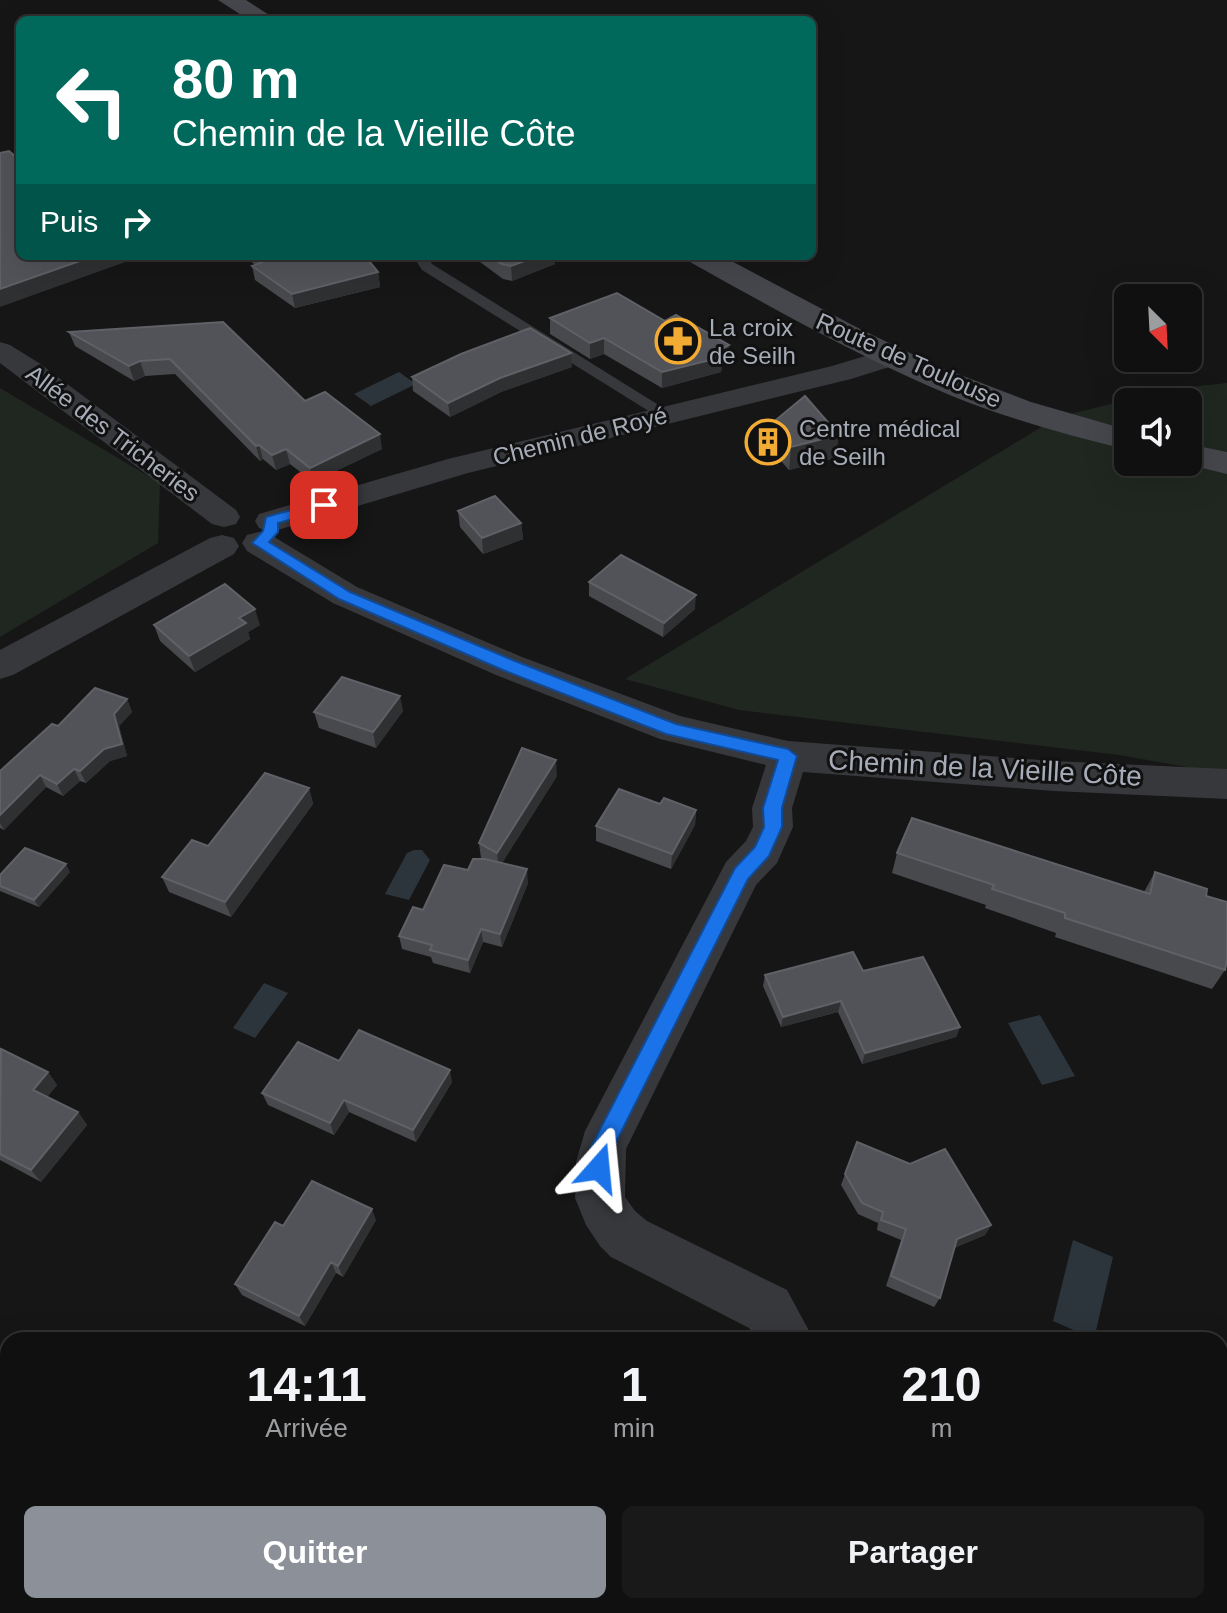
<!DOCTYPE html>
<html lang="fr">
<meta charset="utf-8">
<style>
:root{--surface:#101011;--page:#19191a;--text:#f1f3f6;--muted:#9c9d9f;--line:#303031;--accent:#8c9099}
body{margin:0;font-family:Arial,sans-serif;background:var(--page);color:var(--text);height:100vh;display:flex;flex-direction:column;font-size:30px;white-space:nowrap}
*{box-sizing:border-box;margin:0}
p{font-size:26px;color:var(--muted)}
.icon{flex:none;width:44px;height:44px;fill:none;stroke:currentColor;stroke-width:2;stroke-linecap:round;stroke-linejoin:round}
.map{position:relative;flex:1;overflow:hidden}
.drawer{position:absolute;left:0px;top:1332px;width:1228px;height:282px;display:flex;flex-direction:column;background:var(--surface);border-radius:24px 24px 0 0;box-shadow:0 8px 32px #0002,0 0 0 2px var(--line)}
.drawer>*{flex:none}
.top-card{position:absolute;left:16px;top:16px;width:800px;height:244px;border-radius:12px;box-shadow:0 8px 32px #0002,0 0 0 2px var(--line);background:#00695c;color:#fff;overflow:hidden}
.needle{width:52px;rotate:156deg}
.fabs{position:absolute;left:1114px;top:284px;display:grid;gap:16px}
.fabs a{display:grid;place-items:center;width:88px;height:88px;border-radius:12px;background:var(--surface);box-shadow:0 8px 32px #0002,0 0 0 2px var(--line);font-size:40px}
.pin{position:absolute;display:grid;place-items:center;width:68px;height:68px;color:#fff;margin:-34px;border-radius:16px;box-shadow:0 4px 12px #0006}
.me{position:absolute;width:88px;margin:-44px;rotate:18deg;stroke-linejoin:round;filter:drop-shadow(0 0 6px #0008)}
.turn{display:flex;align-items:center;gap:28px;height:168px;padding:0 24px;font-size:36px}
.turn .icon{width:104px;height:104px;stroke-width:2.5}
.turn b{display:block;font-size:56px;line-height:68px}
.then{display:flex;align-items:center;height:76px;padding:0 24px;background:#0003;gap:16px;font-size:30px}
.eta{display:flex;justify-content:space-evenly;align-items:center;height:136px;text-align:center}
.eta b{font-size:48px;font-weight:700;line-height:56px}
.action{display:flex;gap:16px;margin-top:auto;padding:16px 24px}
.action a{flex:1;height:92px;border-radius:12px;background:var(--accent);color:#fff;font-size:32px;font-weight:700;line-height:92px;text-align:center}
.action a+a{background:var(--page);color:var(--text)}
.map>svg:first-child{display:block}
.green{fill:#202720;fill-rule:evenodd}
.water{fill:#2c353b}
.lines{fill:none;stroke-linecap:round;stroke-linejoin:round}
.service{fill:#37383c;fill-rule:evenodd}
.minor{fill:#37383c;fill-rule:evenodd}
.secondary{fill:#45474c;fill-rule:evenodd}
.wall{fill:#47494c}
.shaded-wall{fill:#2f3032}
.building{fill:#525358;stroke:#5f6167;stroke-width:2}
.route{fill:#1a73e8;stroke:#114b97;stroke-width:2}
.labels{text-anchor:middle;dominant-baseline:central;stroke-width:6;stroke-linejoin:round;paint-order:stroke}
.far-poi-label{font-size:24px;fill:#a7adb8;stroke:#111112;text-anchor:start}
.far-street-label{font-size:24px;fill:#a7adb8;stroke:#111112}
.street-label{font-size:28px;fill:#a7adb8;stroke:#111112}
</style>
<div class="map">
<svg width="1227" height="1613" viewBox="0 0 1227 1613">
<rect width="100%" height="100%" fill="#161617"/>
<path class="green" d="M1227 383V774L1119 755 739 710 625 679 1058 417 1172 389ZM1128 402H1188V462H1128Z
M0 388 160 483 158 543 0 637Z"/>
<path class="water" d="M399 372 416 384 371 406 354 394Z
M414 850H422L430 860 409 900 385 894 407 853Z
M264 983 288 993 255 1038 233 1028Z
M1040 1015 1075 1076 1042 1085 1008 1023Z
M1073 1240 1113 1257 1094 1339 1053 1321Z"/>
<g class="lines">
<path class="service" d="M413 256H427L432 264 657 404 667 417 664 420H654L647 410 422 270Z"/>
<path class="minor" d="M0 342 10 345 39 363 236 510 240 517 236 524 224 527 212 524 0 363Z
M892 348 902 351 906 357 902 363 851 379 468 473 271 532 259 528 255 521 259 514 448 459 832 366Z
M259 532 271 535 357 587 522 657 680 716 788 741 1054 761 1227 769V799L1054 791 803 772 792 808 793 827 777 863 756 885 626 1149 625 1197 635 1211 647 1221 787 1290 814 1340H757L749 1328 611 1257 600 1246 586 1225 575 1198 576 1162 585 1131 726 862 746 841 753 827 752 808 766 765 660 739 496 675 333 603 247 551 242 543 247 535Z
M222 535 234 538 239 546 234 554 13 675 0 679V650L210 538Z
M689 1606H749L746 1613H686Z"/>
<path class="secondary" d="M218 0H246L277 20H249Z
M685 256H722L860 329 937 366 1031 402 1128 430V450C1068 435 1009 419 952 396 861 358 776 310 690 262Z
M1188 444 1227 452V474L1178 462H1188Z"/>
</g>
<path class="wall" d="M245 256H365L378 272 380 287 295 308 255 280 252 266 255 265Z
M472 256H555V264L512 281 503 279Z
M550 318 728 360 722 364 721 372 662 388 604 354 590 359 550 334Z
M223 322 305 401 382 449 313 482 290 464 276 470 263 459 260 461 175 374 145 376 134 381 75 346 69 332Z
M572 367 501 392 450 417 413 391 412 377Z
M771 424 836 458 789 470 769 447Z
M458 511 521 523 523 539 483 554 460 527Z
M589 582 695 609 663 637 589 596Z
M154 625H260L248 632 250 639 195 672 160 641Z
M127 699 132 712 119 726 127 756 110 761 86 783 80 781 63 796 46 787 4 830 0 828V771L58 726Z
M403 711 376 748 319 728 314 712Z
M557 776 502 863 528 883 502 947 483 942 470 973 433 963 431 957 402 949 399 936 423 910 481 858 479 843Z
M309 788 313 804 231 917 169 892 162 877Z
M696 810 695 825 671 869 596 841V826Z
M897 853 1144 892 1155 872 1206 896 1225 970 1212 989 1055 937 1056 933 985 908 986 905 892 873Z
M70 872 39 907 0 891V875Z
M863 971 960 1027 956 1037 862 1064 838 1012 781 1027 763 986 765 975Z
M0 1050 48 1072 57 1085 47 1097 78 1112 87 1125 41 1182 0 1160Z
M339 1061 452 1082 416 1142 349 1112 334 1135 268 1105 262 1093Z
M857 1142 991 1225 985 1235 954 1248 940 1298 934 1307 886 1286 901 1240 877 1230 878 1223 858 1214 841 1185Z
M376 1220 343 1277 336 1273 305 1326 242 1295 235 1284 283 1226Z"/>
<path class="shaded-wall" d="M94 256H142L0 307V289Z
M538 256H555V264L512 281 511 266Z
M378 272 380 287 295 308 292 294Z
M604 338V354L590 359V343Z
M729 345 728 360 722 364 721 372 662 388V372L718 351Z
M571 353 572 367 501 392 450 417 448 403 500 378Z
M140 361 145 376 134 381 129 366Z
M380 434 382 449 313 482 310 468Z
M839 435 836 458 789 470 791 447Z
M259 445 263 459 260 461 256 446Z
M286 449 290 464 276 470 272 455Z
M521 523 523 539 483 554 482 538Z
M696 595 695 609 663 637 664 623Z
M255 609 260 625 248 632 250 639 195 672 189 656 239 618Z
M400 696 403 711 376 748 373 732Z
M127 699 132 712 119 726 127 756 110 761 86 783 80 771 104 749 114 714Z
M556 760 557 776 499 868 497 853Z
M74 769 80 781 63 796 57 784Z
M40 775 46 787 4 830 0 823V815Z
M309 788 313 804 231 917 225 902Z
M696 810 695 825 671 869 672 854Z
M66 864 70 872 39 907 34 900Z
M527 869 528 883 502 947 500 934Z
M481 929 483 942 470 973 468 960Z
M841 1001 838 1012 781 1027 783 1017Z
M960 1027 956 1037 862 1064 865 1053Z
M450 1070 452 1082 416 1142 413 1130Z
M48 1072 57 1085 42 1103 33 1090Z
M344 1100 349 1112 334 1135 330 1123Z
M78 1112 87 1125 41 1182 31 1170Z
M372 1209 376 1220 343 1277 338 1266Z
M991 1225 985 1235 951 1249 957 1239Z
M331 1262 336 1273 305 1326 299 1316Z"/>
<path class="building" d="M9 151 16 157 20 156V256H94L0 289V153Z
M259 256H365L378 272 292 294 252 266 265 261Z
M490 256H538L511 266 502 264Z
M617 293 665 321 676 315 729 345 718 351 723 357 662 372 604 338 590 343 550 318Z
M223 322 305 401 325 392 380 434 310 468 286 449 272 455 259 445 256 446 170 359 140 361 129 366 69 332Z
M530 328 571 353 500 378 448 403 412 377 461 354Z
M805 396 839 435 791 447 771 424Z
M495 496 521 523 482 538 458 511Z
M621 555 696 595 664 623 589 582Z
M225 584 255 609 239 618 246 623 189 656 154 625Z
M342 677 400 696 373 732 314 712Z
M95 688 127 699 114 714 122 744 104 749 80 771 74 769 57 784 40 775 0 815V771L52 724 58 726Z
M522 748 556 760 497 853 479 843Z
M265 773 309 788 225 902 162 877 192 840 208 846Z
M619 789 660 804 664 798 696 810 672 854 596 826Z
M912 818 1150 894 1155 872 1207 889 1206 896 1227 902V960L1225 970 1065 918V913L992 889 994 885 897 853Z
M25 848 66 864 34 900 0 886V875Z
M473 859H485L527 869 500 934 481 929 468 960 430 950 432 945 399 936 413 907 423 910 444 865 468 870Z
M853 952 863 971 923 957 960 1027 865 1053 841 1001 783 1017 765 975Z
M359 1030 450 1070 413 1130 344 1100 330 1123 262 1093 298 1042 339 1061Z
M1 1049 48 1072 33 1090 78 1112 31 1170 0 1154Z
M857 1142 910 1164 945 1149 991 1225 957 1239 940 1298 891 1276 906 1229 881 1220 883 1212 862 1203 845 1174Z
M312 1181 372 1209 338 1266 331 1262 299 1316 235 1284 275 1222 283 1226Z
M501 1606H566L579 1613H498Z
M851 1606H1032L1027 1613H845Z"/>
<path class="route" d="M324 501 329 502V509L278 523V532L269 542 350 592 515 661 676 724 788 749 797 756 782 808V827L769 856 748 879 613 1148 607 1175 599 1179 591 1175 588 1168 591 1147 735 868 755 847 764 827 763 808 778 760 666 734 503 670 339 599 252 543 263 531 266 517Z"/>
<defs>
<g id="pharmacy-ring" transform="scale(2.3)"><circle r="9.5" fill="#111112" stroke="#f2ac33" stroke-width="1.5"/><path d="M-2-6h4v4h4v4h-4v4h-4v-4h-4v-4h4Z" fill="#f2ac33"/></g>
<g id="building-ring" transform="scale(2.3)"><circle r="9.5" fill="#111112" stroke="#f2ac33" stroke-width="1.5"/><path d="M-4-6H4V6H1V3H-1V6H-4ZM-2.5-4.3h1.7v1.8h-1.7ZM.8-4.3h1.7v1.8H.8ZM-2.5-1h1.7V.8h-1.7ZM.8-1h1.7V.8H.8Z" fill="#f2ac33"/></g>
</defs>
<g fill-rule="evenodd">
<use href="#pharmacy-ring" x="678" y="341"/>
<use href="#building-ring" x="768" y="442"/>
</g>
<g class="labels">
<g class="far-poi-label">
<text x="709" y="327">La croix<tspan x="709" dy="28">de Seilh</tspan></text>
<text x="799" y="428">Centre médical<tspan x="799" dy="28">de Seilh</tspan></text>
</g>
<g class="far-street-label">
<text transform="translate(909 360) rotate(24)">Route de Toulouse</text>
<text transform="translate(113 433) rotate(37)">Allée des Tricheries</text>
<text transform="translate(580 436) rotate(-14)">Chemin de Royé</text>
</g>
<g class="street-label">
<text transform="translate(985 768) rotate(3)">Chemin de la Vieille Côte</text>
</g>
</g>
</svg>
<div class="fabs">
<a><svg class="needle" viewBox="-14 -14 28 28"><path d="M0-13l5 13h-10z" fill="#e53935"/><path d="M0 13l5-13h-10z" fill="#9c9d9f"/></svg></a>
<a><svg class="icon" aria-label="sound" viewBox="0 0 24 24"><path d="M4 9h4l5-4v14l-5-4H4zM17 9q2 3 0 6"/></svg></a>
</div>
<div class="pin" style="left:324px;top:505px;background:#d93025"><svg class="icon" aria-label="arrive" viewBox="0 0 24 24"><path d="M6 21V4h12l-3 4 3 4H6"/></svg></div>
<svg class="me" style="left:599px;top:1168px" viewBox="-20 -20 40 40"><path d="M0-17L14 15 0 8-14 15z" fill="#1a73e8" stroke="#fff" stroke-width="4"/></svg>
<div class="top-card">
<div class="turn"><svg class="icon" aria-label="left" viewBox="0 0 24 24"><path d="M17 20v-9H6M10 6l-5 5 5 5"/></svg><div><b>80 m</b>Chemin de la Vieille Côte</div></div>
<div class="then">Puis<svg class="icon" aria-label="right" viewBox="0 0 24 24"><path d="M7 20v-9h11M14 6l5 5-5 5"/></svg></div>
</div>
<section class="drawer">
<div class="eta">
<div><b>14:11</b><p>Arrivée</p></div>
<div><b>1</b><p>min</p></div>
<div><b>210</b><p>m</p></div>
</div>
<div class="action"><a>Quitter</a><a>Partager</a></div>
</section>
</div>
